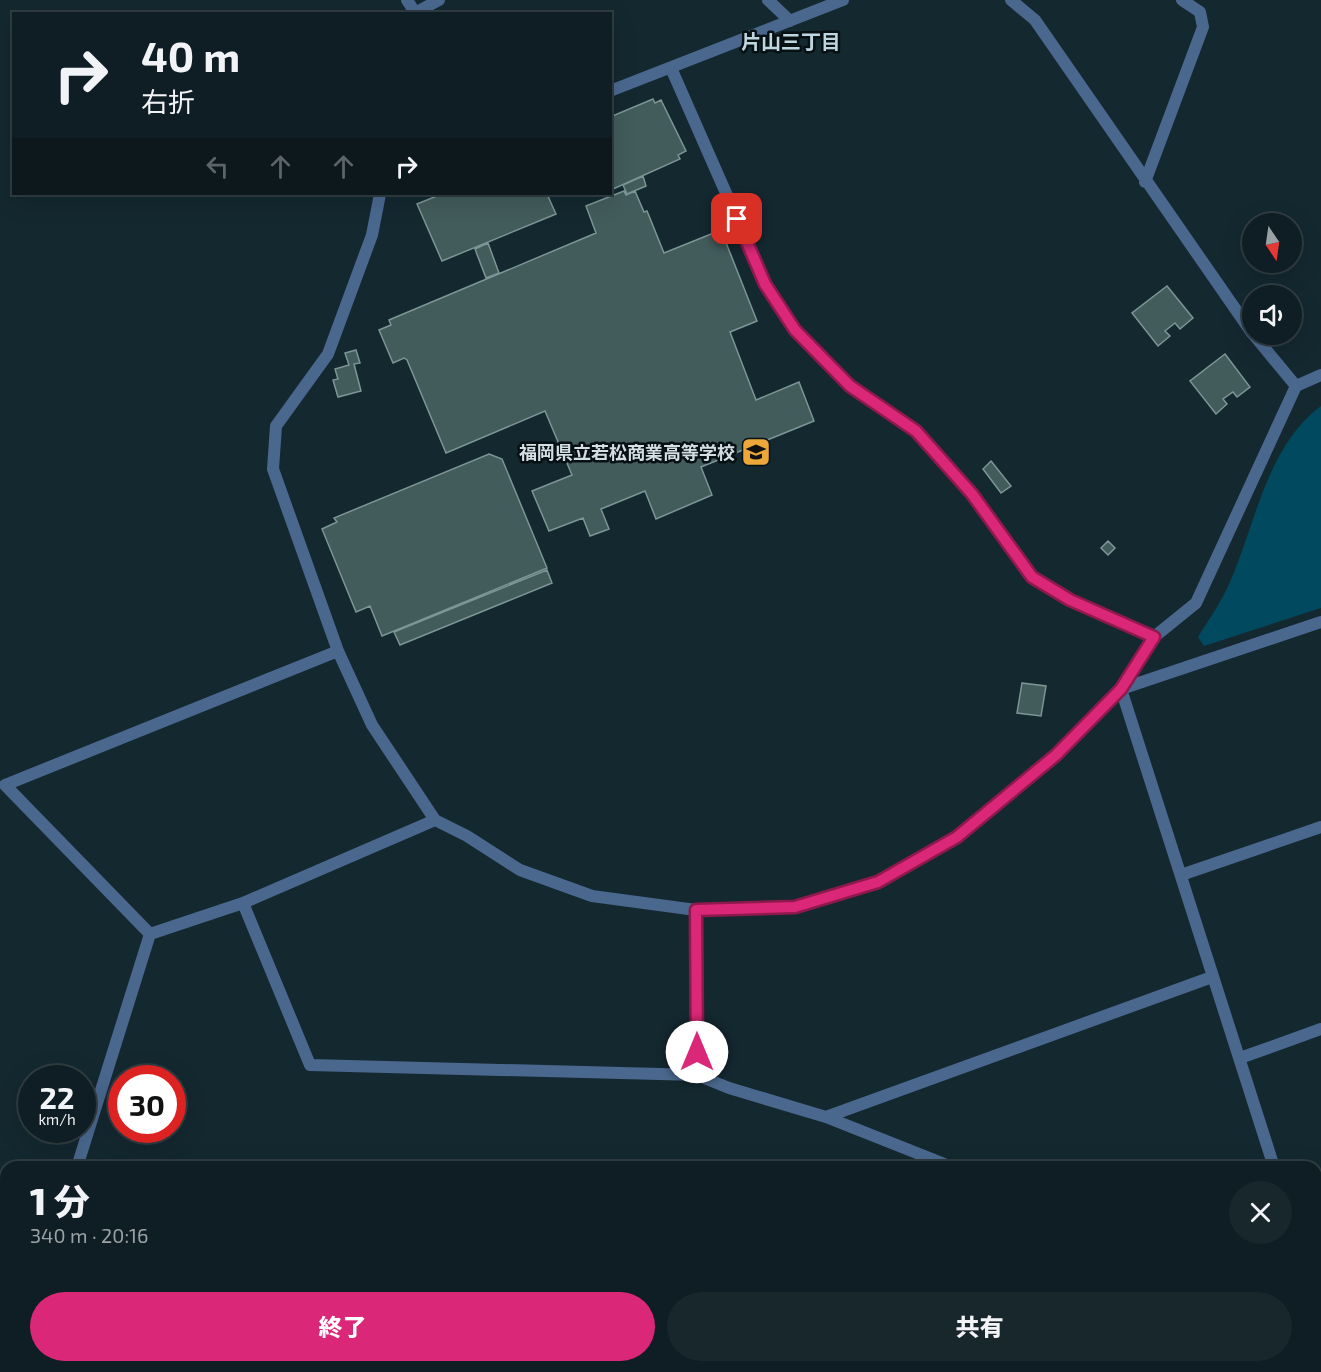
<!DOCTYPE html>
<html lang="ja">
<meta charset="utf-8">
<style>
:root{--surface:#0f1e24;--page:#18272c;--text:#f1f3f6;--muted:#9ba2a6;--line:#2f3c41;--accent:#db2777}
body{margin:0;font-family:"Exo 2","Noto Sans JP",sans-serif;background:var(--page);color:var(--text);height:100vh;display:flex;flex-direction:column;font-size:22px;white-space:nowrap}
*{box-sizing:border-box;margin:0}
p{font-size:20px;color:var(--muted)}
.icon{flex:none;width:33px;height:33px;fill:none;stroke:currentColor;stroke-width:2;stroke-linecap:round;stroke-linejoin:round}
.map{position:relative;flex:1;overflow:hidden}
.details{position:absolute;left:0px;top:1161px;width:1322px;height:212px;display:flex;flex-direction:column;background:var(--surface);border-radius:18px 18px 0 0;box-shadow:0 6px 24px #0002,0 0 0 2px var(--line)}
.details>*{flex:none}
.guide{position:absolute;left:12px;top:12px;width:600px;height:183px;border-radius:0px;box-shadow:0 6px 24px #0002,0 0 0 2px var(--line);background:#0f1e24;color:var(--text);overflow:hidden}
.needle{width:39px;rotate:167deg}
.fabs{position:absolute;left:1242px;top:213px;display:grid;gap:12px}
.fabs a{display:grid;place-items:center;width:60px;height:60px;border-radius:50%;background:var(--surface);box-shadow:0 6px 24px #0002,0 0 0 2px var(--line);font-size:30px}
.speed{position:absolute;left:18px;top:1065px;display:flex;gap:12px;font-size:30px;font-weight:700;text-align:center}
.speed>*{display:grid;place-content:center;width:78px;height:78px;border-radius:50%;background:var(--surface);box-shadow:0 6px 24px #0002,0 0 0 2px var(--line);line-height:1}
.speed small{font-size:15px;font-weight:400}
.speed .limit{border:9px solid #d22;background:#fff;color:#111}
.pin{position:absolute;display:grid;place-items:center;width:51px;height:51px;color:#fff;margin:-26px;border-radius:12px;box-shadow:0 3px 9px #0006}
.me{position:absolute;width:66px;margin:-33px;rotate:0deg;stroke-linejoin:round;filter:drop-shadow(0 0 4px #0008)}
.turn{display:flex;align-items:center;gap:21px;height:126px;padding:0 30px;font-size:27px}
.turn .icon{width:78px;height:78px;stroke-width:2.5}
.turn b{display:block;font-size:42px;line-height:51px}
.lanes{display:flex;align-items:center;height:57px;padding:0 30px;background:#0003;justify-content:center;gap:30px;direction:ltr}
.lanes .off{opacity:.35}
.round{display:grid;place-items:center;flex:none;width:63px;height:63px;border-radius:32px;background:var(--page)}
.headline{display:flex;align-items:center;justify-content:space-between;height:102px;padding:0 30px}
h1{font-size:36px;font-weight:800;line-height:45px}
.cta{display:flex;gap:12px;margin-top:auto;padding:12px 30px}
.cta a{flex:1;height:69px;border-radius:36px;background:var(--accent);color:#fff;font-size:24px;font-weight:800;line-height:69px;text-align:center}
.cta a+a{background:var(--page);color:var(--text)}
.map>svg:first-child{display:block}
.green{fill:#01495e}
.building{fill:#425b5b;stroke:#7b9695;stroke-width:1.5}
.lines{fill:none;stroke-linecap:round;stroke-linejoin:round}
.lane{stroke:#4a688e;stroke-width:12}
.street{stroke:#4a688e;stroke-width:12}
.route-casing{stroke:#8e194d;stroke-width:15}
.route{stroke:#db2777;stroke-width:10}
.labels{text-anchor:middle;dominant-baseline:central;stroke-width:5;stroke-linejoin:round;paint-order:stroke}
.poi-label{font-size:18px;font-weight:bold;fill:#d3dfe4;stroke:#071013;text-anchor:end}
.neighbourhood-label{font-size:20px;font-weight:bold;fill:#bdd6e0;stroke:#071013}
</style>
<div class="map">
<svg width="1321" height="1372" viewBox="0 0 1321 1372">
<rect width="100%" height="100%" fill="#142830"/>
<path class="green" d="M1321 406V608L1204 646 1198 637C1209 619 1222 601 1230 582 1256 522 1267 446 1321 406Z
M1321 1264V1372H1242L1246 1367 1316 1366V1268Z"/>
<path class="building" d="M653 99 655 103 661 100 686 151 678 155 680 159 613 189 610 185V117Z
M643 176 646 186 627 194 623 185Z
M624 191 626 195 635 191 644 212 647 211 664 253 721 230 757 321 730 332 756 400 799 382 814 421 701 467 712 495 656 519 645 491 601 509 609 529 590 536 583 518 549 531 532 491 572 475 545 411 446 453 407 360 404 358 393 363 379 330 391 325 389 320 596 233 586 206Z
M442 194H547L556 214 442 261 417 204Z
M488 243 499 273 486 278 475 249Z
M1167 286 1193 318 1180 329 1175 323 1165 331 1170 336 1158 346 1132 313Z
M356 350 360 363 354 364 361 391 338 397 333 380 338 379 335 369 349 365 345 353Z
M1225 354 1250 387 1237 397 1233 392 1223 399 1227 404 1216 414 1190 381Z
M489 454 502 459 547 568 382 636 370 606 356 612 322 529 337 522 334 518Z
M991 461 1011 486 1001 493 983 469Z
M1108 541 1115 548 1108 555 1101 548Z
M547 570 552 583 400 645 394 632Z
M1022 683 1046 686 1041 716 1017 713Z"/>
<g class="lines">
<path class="lane" d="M671 68 766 284 794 330 850 386 916 431 972 494 1032 577 1070 600 1154 637"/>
<path class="street" d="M407 0 416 14
M768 0 790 21
M1011 0 1035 20 1252 333
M415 13 439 0
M610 91 843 0
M1145 182 1203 27 1200 12 1182 0
M380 194 372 235 328 354 276 426 273 469 338 651 372 725 435 820 467 836 520 870 592 896 696 910 795 907 878 882 957 837 1056 755 1121 689 1154 637 1196 603 1296 386 1321 375
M1253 334 1296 386
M1121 689 1274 1167
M1121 689 1321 622
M1181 875 1321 827
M243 903 310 1065 697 1075 729 1088 826 1117 952 1167
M696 910 697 1075
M150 934 5 785 338 651
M150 934 243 903 435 820
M1240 1058 1321 1029
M826 1117 1212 977
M77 1167 150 934
M1316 1240 1321 1238
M0 1279 6 1273
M989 1372 990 1366
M1221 1372 1224 1366"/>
</g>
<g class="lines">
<g class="route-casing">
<path id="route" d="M697 1052 696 910 795 907 878 882 957 837 1056 755 1121 689 1154 637 1070 600 1032 577 972 494 916 431 850 386 795 330 765 284 737 219"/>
</g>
<use href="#route" class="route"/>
</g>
<defs>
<g id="school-square" transform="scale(1.5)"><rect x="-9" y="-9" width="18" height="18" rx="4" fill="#eca93a" stroke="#071013"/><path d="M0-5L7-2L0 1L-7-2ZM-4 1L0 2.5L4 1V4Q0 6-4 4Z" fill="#111"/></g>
</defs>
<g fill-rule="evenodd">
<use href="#school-square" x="756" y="452"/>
</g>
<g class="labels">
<g class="poi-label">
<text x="735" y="452">福岡県立若松商業高等学校</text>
</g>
<g class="neighbourhood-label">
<text x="791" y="41">片山三丁目</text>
</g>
</g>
</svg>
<div class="fabs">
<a><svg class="needle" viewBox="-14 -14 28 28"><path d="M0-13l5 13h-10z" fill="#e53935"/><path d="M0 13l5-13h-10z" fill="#9ba2a6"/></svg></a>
<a><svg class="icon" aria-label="sound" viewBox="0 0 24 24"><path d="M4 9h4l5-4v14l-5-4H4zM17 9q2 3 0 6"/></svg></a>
</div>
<div class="speed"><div>22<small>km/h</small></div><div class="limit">30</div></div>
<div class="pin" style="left:737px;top:219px;background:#d93025"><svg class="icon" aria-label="arrive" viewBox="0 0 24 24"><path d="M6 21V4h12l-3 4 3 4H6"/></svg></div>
<svg class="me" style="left:697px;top:1052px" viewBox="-20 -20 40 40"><circle r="19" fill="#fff"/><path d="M0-13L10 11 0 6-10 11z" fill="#db2777"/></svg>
<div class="guide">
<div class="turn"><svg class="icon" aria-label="right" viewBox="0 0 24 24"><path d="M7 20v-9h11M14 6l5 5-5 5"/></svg><div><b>40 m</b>右折</div></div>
<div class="lanes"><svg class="icon off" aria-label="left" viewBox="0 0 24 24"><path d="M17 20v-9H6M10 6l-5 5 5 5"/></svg><svg class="icon off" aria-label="ahead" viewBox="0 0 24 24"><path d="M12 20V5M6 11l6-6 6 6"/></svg><svg class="icon off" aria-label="ahead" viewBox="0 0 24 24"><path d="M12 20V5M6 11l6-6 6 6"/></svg><svg class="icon" aria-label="right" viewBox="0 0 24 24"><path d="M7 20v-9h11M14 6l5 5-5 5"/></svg></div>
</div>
<section class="details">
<div class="headline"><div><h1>1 分</h1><p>340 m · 20:16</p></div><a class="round"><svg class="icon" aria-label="close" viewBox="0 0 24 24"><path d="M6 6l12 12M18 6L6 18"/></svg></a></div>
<div class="cta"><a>終了</a><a>共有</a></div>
</section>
</div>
